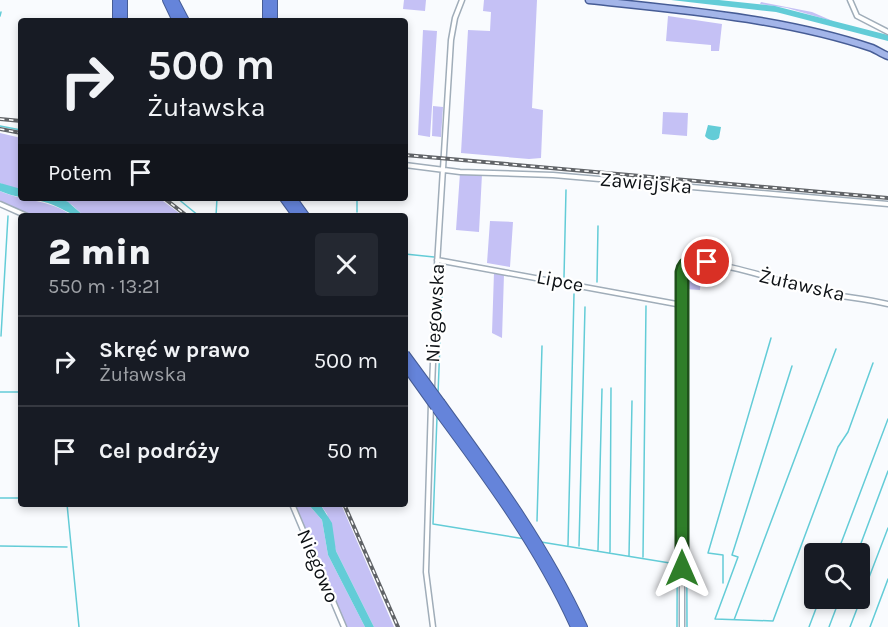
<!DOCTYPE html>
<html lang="pl">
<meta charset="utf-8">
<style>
:root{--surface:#171b24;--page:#242831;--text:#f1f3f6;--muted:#9ea1a6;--line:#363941}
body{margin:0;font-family:Karla,sans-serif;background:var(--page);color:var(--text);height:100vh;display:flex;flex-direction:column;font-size:22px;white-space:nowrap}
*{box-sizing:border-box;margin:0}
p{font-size:20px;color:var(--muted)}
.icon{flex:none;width:33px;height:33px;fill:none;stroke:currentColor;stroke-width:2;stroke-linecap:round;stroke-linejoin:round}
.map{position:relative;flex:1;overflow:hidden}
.panel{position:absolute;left:18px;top:213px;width:390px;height:294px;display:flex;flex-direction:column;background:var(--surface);border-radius:6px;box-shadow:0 3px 9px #0003}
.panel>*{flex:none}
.guide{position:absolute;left:18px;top:18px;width:390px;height:183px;border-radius:6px;box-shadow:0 3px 9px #0003;background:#171b24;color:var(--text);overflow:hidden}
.tools{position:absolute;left:804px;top:543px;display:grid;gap:12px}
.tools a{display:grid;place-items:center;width:66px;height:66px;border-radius:6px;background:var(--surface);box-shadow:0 3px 9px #0003;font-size:30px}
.pin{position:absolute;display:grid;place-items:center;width:51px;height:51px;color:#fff;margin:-26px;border:3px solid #fff;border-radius:50%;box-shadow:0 2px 6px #0007}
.me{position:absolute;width:66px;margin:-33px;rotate:0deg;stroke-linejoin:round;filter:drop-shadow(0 0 4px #0008)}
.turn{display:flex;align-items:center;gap:21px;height:126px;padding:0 30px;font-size:27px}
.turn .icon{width:78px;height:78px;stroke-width:2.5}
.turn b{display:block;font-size:42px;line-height:51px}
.then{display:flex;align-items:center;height:57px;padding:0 30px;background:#0003;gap:12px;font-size:22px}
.round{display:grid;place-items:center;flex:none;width:63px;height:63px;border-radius:6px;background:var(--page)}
.overview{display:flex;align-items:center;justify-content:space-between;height:102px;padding:0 30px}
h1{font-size:36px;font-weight:800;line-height:45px}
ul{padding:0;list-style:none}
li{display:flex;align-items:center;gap:18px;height:90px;padding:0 30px;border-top:2px solid var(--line)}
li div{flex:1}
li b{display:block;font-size:22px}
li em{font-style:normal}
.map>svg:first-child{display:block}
.green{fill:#c5c1f5}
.water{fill:#63ccd7}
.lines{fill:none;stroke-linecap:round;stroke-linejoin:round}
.stream{stroke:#63ccd7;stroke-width:1.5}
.minor-casing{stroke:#a0adb9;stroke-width:7}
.primary-casing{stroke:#465c95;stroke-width:9}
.motorway-casing{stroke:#465c95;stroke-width:10}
.minor{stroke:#fff;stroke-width:4}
.primary{stroke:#a3b5e9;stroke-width:6}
.motorway{stroke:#6584da;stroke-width:8}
.rail-casing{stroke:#616468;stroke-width:4}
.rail{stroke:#fff;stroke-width:1.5;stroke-dasharray:4.5;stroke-linecap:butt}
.motorway-bridge-casing{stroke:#465c95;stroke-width:10;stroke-linecap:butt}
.motorway-bridge{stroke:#6584da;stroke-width:8}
.route-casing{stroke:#1f521b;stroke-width:15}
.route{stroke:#2f7e29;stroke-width:10}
.labels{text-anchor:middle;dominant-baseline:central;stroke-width:4.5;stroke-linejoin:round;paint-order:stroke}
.street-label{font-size:20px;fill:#0d1115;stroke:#fff}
</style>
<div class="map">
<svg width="888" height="627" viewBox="0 0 888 627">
<rect width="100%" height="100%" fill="#f9fbfe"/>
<path class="green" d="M404 0H426L425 11 403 9Z
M484 0H537L532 108 543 110 541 158 529 159 461 153 468 30 490 31 491 12 483 11Z
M761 2 812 12 835 22 787 8 760 4Z
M668 16 722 24 719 51H711V45L666 41Z
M423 30 437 31 430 137 418 135Z
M433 106 443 107 441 137 432 136Z
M663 112 688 113 687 136 662 134Z
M0 133 21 138V192L0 183Z
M460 173 482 174 479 232 456 230Z
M0 191C24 202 51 199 72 216H30L0 203Z
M59 198H159L183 216H84L72 205Z
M490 221 513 222 510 267 487 263Z
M689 265 701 266 700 290 686 289 687 267Z
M494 272 504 274 502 338 492 333Z
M293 504H308L322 520 328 555 365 627H345Z
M320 504H341L394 627H374L336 551 327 514Z"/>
<path class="water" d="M671 0H719L775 6 888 35V41L776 12Z
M708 125 721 127 719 138C714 142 708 140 705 136Z
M0 183 21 189V198H59L68 202 84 216C70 216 61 207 48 203 31 198 16 198 0 191Z
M308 504H320L332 523 336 551 374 627H365L328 555 322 520Z"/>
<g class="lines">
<path class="stream" d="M0 16 1 12
M0 126 21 130
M177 198 199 216
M357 212V198
M216 216 217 198
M405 254 434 257
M564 277 566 190
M597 282 598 226
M686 334 687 627
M1 336 8 216
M792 366 732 555 738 557 715 619 773 621 838 447 848 432 873 363
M0 392H21
M438 394 443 266
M437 417 433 524 525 539
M0 498H21
M67 504 79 627
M537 521 542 346
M541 542 676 564
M568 545 574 294
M0 546 67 547
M579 546 585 307
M598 550 602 389
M610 552 611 388
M837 554 888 419
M857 554 888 471
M629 556 632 401
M643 557 646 306
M723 583V555L708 553 771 338
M734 620 836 349
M677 627 678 344
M809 627 820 598
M829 627 840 598
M850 627 888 528
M870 627 888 579"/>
<g class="minor-casing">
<path id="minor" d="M850 0 857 16 888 32
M405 165 460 172 553 175 888 204
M0 204 27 216
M437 260 682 305
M432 387 437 265 451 40 455 18 462 0
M431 403 426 572 433 627
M292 504 344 627
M682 627V272L685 264C703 254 799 287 824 293 845 297 867 299 888 304"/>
</g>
<g class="primary-casing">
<path id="primary" d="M589 0C682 10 783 18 872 48 877 50 882 54 888 56"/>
</g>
<g class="motorway-casing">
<path id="motorway" d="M117 0V21
M123 0V21
M167 0 177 21
M174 0 185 21
M267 0V21
M273 0V21
M284 198 297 216
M292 198 305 216
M441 403C494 476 545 545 583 627
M435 407C487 477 539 547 575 627"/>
</g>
<use href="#minor" class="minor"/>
<use href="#primary" class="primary"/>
<use href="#motorway" class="motorway"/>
<g class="rail-casing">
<path id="rail" d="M0 119 21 121
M0 129 21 133
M405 155 888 198
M164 198 187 216
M344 504 398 627"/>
</g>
<use href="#rail" class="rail"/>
<g class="motorway-bridge-casing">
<path id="motorway-bridge" d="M405 354 441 403
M405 365 435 407"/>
</g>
<use href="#motorway-bridge" class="motorway-bridge"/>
</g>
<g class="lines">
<g class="route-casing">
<path id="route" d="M682 568V272C685 258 696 261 707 262"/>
</g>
<use href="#route" class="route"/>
</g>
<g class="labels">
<g class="street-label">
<text transform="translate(646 183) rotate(5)">Zawiejska</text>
<text transform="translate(560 281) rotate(11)">Lipce</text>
<text transform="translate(802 285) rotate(13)">Żuławska</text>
<text transform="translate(435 313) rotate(-87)">Niegowska</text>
<text transform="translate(318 566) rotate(67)">Niegowo</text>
</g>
</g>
</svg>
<div class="tools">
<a><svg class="icon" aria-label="search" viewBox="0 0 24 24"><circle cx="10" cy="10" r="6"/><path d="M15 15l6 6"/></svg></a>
</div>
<div class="pin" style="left:707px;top:262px;background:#d93025"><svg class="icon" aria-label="arrive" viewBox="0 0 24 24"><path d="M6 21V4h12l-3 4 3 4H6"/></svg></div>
<svg class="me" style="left:682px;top:568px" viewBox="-20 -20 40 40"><path d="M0-17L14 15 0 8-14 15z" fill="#2f7e29" stroke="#fff" stroke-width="4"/></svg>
<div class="guide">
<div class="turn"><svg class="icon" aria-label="right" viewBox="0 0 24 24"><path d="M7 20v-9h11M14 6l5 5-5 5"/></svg><div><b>500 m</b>Żuławska</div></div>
<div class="then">Potem<svg class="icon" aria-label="arrive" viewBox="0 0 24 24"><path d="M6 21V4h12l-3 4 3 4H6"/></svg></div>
</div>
<section class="panel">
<div class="overview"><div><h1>2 min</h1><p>550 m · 13:21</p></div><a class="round"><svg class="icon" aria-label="close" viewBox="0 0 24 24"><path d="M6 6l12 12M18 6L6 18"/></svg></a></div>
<ul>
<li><svg class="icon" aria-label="right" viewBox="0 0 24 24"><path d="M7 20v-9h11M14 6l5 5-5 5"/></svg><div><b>Skręć w prawo</b><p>Żuławska</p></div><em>500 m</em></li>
<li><svg class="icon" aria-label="arrive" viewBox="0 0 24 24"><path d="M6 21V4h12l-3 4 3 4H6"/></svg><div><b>Cel podróży</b></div><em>50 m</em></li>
</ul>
</section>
</div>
